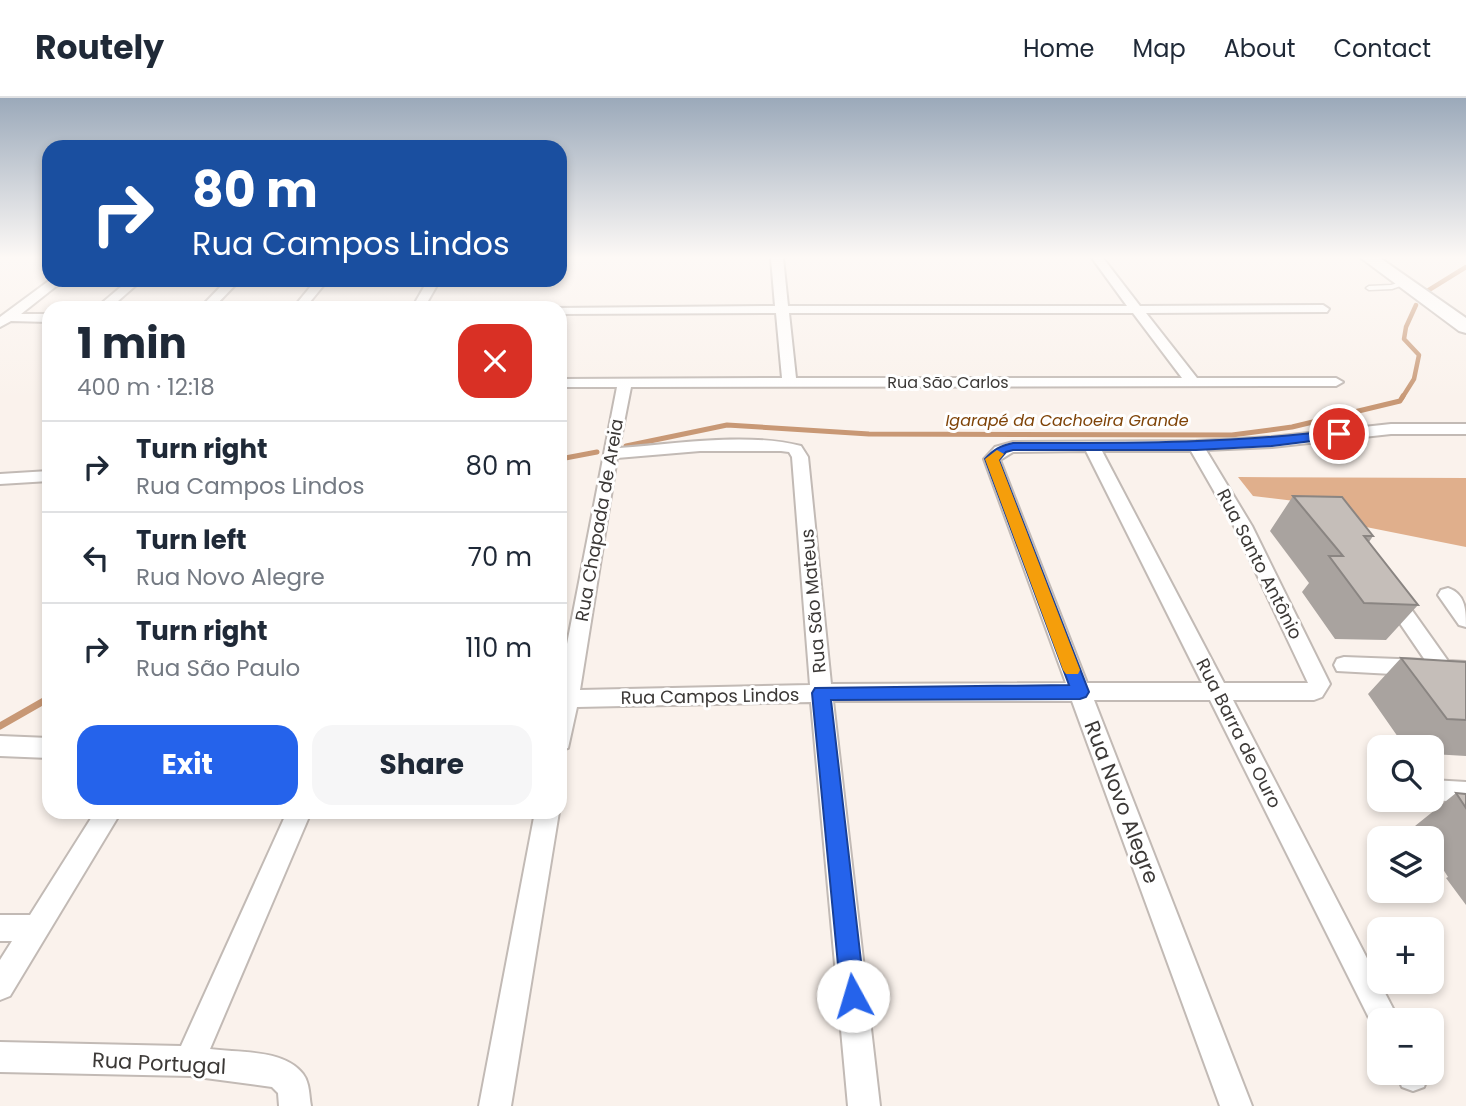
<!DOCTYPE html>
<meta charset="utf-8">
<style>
:root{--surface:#fff;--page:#f6f6f7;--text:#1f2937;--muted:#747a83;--line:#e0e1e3;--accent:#2563eb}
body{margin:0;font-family:Poppins,sans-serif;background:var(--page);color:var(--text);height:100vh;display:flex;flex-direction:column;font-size:26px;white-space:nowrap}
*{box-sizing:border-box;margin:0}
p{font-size:23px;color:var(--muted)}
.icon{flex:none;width:38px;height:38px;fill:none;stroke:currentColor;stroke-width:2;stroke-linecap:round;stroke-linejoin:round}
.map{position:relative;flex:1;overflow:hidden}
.panel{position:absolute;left:42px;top:203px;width:525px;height:518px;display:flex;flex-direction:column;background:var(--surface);border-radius:21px;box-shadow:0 4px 10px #0003}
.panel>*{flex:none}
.hud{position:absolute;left:42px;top:42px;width:525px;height:147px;border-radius:21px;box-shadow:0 4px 10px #0003;background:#1a4fa0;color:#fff;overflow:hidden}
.buttons{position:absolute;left:1367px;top:637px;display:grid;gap:14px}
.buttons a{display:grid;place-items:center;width:77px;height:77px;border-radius:14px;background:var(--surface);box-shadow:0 4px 10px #0003;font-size:35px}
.pin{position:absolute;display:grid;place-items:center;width:60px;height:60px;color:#fff;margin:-30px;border:4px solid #fff;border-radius:50%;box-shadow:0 2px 7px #0007}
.me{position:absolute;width:77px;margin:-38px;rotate:354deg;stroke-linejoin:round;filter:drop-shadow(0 0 5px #0008)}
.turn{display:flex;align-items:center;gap:24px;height:147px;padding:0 35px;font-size:32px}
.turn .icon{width:91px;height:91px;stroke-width:2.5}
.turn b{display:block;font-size:49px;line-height:60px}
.round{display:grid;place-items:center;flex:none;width:74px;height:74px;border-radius:21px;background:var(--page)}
.headline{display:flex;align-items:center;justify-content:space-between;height:119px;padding:0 35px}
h1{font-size:42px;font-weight:700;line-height:52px}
.cta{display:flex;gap:14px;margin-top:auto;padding:14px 35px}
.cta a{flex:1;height:80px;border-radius:21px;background:var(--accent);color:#fff;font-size:28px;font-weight:700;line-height:80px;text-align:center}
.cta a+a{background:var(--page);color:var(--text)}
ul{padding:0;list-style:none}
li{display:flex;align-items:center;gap:21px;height:91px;padding:0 35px;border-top:2px solid var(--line)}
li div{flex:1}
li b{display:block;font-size:26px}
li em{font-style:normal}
header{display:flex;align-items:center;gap:42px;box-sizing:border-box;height:98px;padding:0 35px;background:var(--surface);border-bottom:2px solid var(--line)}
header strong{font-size:33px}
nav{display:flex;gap:38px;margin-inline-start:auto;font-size:24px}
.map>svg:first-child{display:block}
.forest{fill:#e0af8c}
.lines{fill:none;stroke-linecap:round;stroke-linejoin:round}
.stream-far2{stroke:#c89875;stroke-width:4.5}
.stream-far1{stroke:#c89875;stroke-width:5}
.stream{stroke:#c89875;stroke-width:7}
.lane-casing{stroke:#c2bab5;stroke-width:3}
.street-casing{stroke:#c2bab5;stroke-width:4}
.secondary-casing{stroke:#c2bab5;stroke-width:4}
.lane{fill:#fff;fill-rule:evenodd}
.street{fill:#fff;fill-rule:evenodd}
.secondary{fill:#fff;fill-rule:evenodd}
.wall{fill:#a9a39f}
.building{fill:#c5beb9;stroke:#8a8582;stroke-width:2}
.route{fill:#2563eb;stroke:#184099;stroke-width:2}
.slow{fill:#f59e0b}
.labels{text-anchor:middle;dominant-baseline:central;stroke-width:6;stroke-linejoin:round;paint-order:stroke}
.far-street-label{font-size:16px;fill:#3c3937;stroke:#fff}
.far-water-label{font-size:16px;font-style:italic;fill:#7f4307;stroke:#fff}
.street-label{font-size:18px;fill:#3c3937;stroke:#fff}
.near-street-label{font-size:21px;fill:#3c3937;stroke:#fff}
</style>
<header>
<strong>Routely</strong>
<nav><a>Home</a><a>Map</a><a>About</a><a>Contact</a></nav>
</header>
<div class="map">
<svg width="1466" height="1008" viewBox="0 0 1466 1008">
<rect width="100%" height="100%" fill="#faf2ec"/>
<path class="forest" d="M1238 379 1466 380V449L1341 424 1303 404 1253 398Z"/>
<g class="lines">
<path class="stream-far2" d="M1424 195 1466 169
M1402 300 1414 281 1419 257 1404 241 1406 229 1416 207"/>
<path class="stream-far1" d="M626 348 727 327 869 336 1232 337 1292 329 1400 303 1403 298
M560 361 597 354"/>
<path class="stream" d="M0 628 49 600"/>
<g class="lane-casing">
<path id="lane" d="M1404 183 1406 184V186L1392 191 1369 192 1366 190 1369 188 1391 187Z"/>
</g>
<g class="street-casing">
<path id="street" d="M771 160H783L788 208H1127L1092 160H1103L1140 208 1323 207 1329 211 1327 214 1146 215 1197 280H1336L1343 284 1336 288 631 289 619 350C674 346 747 334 801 348L808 359 831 586 1066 585 984 361 995 349 1013 344 1196 343 1272 339 1391 326H1466V336H1391L1272 349 1206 352 1252 428 1330 586 1322 599 1314 602H1233L1399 922H1379V934L1375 932 1210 602H1094L1252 1008H1220L1072 603H833L880 1008H848L811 604 577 609 568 650 560 652V582L617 289H560V281L782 280 776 215 560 216V210H555L775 208ZM789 215H1133L1182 280H796ZM700 353H781L789 354 792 359 810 587 580 592 617 360ZM1086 353 1202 585H1087L1000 362 1013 354ZM1102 353H1191L1234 428 1308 585H1224Z
M50 182H64L21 216H49V224L11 223 0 229V219Z
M129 182H142L110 210H96Z
M227 182H240L213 210H200Z
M316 182H328L305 210H293Z
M428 182H440L424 210H412Z
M49 373V383L0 386V376Z
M1448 490C1466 496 1466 513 1466 529L1459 527 1438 497 1441 492Z
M1392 492 1399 494 1448 563 1466 564V580L1337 573 1334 567 1337 561 1344 559 1425 562 1382 499 1385 494Z
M0 638 49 640V660L0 658Z
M1432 682 1466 684V704L1430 702Z
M95 714H121L10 898 0 902V862L12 843H0V817H30Z
M287 714H311L210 951C239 955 284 951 303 976 310 985 309 998 311 1008H279L278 995 272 989 190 978 0 974V944L181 948Z
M535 714H559L511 1008H479Z
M1396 975H1427L1428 978 1424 989 1413 993 1402 989Z"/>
</g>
<g class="secondary-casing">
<path id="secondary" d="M1361 160H1380L1466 220V235L1459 233Z"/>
</g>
<use href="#lane" class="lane"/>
<use href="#street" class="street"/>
<use href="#secondary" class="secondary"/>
</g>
<path class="wall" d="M1293 398 1373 438 1369 444 1418 507 1386 542 1335 541 1302 494 1309 485 1270 433Z
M1401 560 1466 564V658L1432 656V649H1405L1368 596Z
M1456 695 1466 696V807L1446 780 1448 779 1432 754V740H1423L1415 728Z"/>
<path class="building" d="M1293 398 1342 399 1373 438H1364L1418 507 1364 505 1329 458H1343Z
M1401 560 1466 564V622L1447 621Z
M1456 695 1466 696V710Z"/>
<linearGradient id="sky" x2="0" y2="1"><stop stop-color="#9ba9ba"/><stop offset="0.53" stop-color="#fdf9f6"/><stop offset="1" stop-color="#fdf9f6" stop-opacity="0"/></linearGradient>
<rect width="1466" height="301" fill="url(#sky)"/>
<path class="route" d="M1339 332 1343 333V339L1272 348 1196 352H1013L1006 354 999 362 1089 594 1086 599 1080 601 831 602 865 898 861 906 853 910 844 906 841 898 812 595 815 590 1069 587 985 361C994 351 1000 348 1013 345 1122 345 1230 346 1339 332Z"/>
<path class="slow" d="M997 352 1004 356 999 362 1080 572 1078 576H1066L1063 572 985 361Z"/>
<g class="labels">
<g class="far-street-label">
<text x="948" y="284">Rua São Carlos</text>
</g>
<g class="far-water-label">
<text x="1067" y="322">Igarapé da Cachoeira Grande</text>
</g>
<g class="street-label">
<text transform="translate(599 422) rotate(-80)">Rua Chapada de Areia</text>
<text transform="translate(1260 466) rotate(63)">Rua Santo Antônio</text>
<text transform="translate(813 503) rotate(-95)">Rua São Mateus</text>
<text transform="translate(710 598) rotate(-1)">Rua Campos Lindos</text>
<text transform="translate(1239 635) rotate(63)">Rua Barra de Ouro</text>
</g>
<g class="near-street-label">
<text transform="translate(1122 704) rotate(69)">Rua Novo Alegre</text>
<text transform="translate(159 965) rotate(3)">Rua Portugal</text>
</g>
</g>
</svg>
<div class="buttons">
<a><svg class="icon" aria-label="search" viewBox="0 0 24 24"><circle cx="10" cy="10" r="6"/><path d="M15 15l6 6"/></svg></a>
<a><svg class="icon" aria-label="layers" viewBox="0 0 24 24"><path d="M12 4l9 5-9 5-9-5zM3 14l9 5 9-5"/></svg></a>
<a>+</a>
<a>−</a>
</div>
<div class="pin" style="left:1339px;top:336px;background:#d93025"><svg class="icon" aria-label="arrive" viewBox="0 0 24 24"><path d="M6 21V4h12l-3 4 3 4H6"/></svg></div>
<svg class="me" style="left:853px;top:898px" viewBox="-20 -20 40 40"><circle r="19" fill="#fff"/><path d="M0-13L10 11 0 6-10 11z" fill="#2563eb"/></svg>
<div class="hud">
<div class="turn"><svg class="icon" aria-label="right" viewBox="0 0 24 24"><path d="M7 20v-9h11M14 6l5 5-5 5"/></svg><div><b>80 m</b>Rua Campos Lindos</div></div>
</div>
<section class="panel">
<div class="headline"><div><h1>1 min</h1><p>400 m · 12:18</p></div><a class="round" style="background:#d93025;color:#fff"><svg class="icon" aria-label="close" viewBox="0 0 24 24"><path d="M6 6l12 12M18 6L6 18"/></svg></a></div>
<ul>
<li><svg class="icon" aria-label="right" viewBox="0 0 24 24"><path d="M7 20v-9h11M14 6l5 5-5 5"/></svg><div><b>Turn right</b><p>Rua Campos Lindos</p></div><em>80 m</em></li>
<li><svg class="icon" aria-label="left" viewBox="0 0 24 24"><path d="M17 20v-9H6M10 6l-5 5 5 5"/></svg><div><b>Turn left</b><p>Rua Novo Alegre</p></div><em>70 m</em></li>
<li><svg class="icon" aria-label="right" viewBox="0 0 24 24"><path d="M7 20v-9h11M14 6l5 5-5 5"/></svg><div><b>Turn right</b><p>Rua São Paulo</p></div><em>110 m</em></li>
</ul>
<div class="cta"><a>Exit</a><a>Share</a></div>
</section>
</div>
